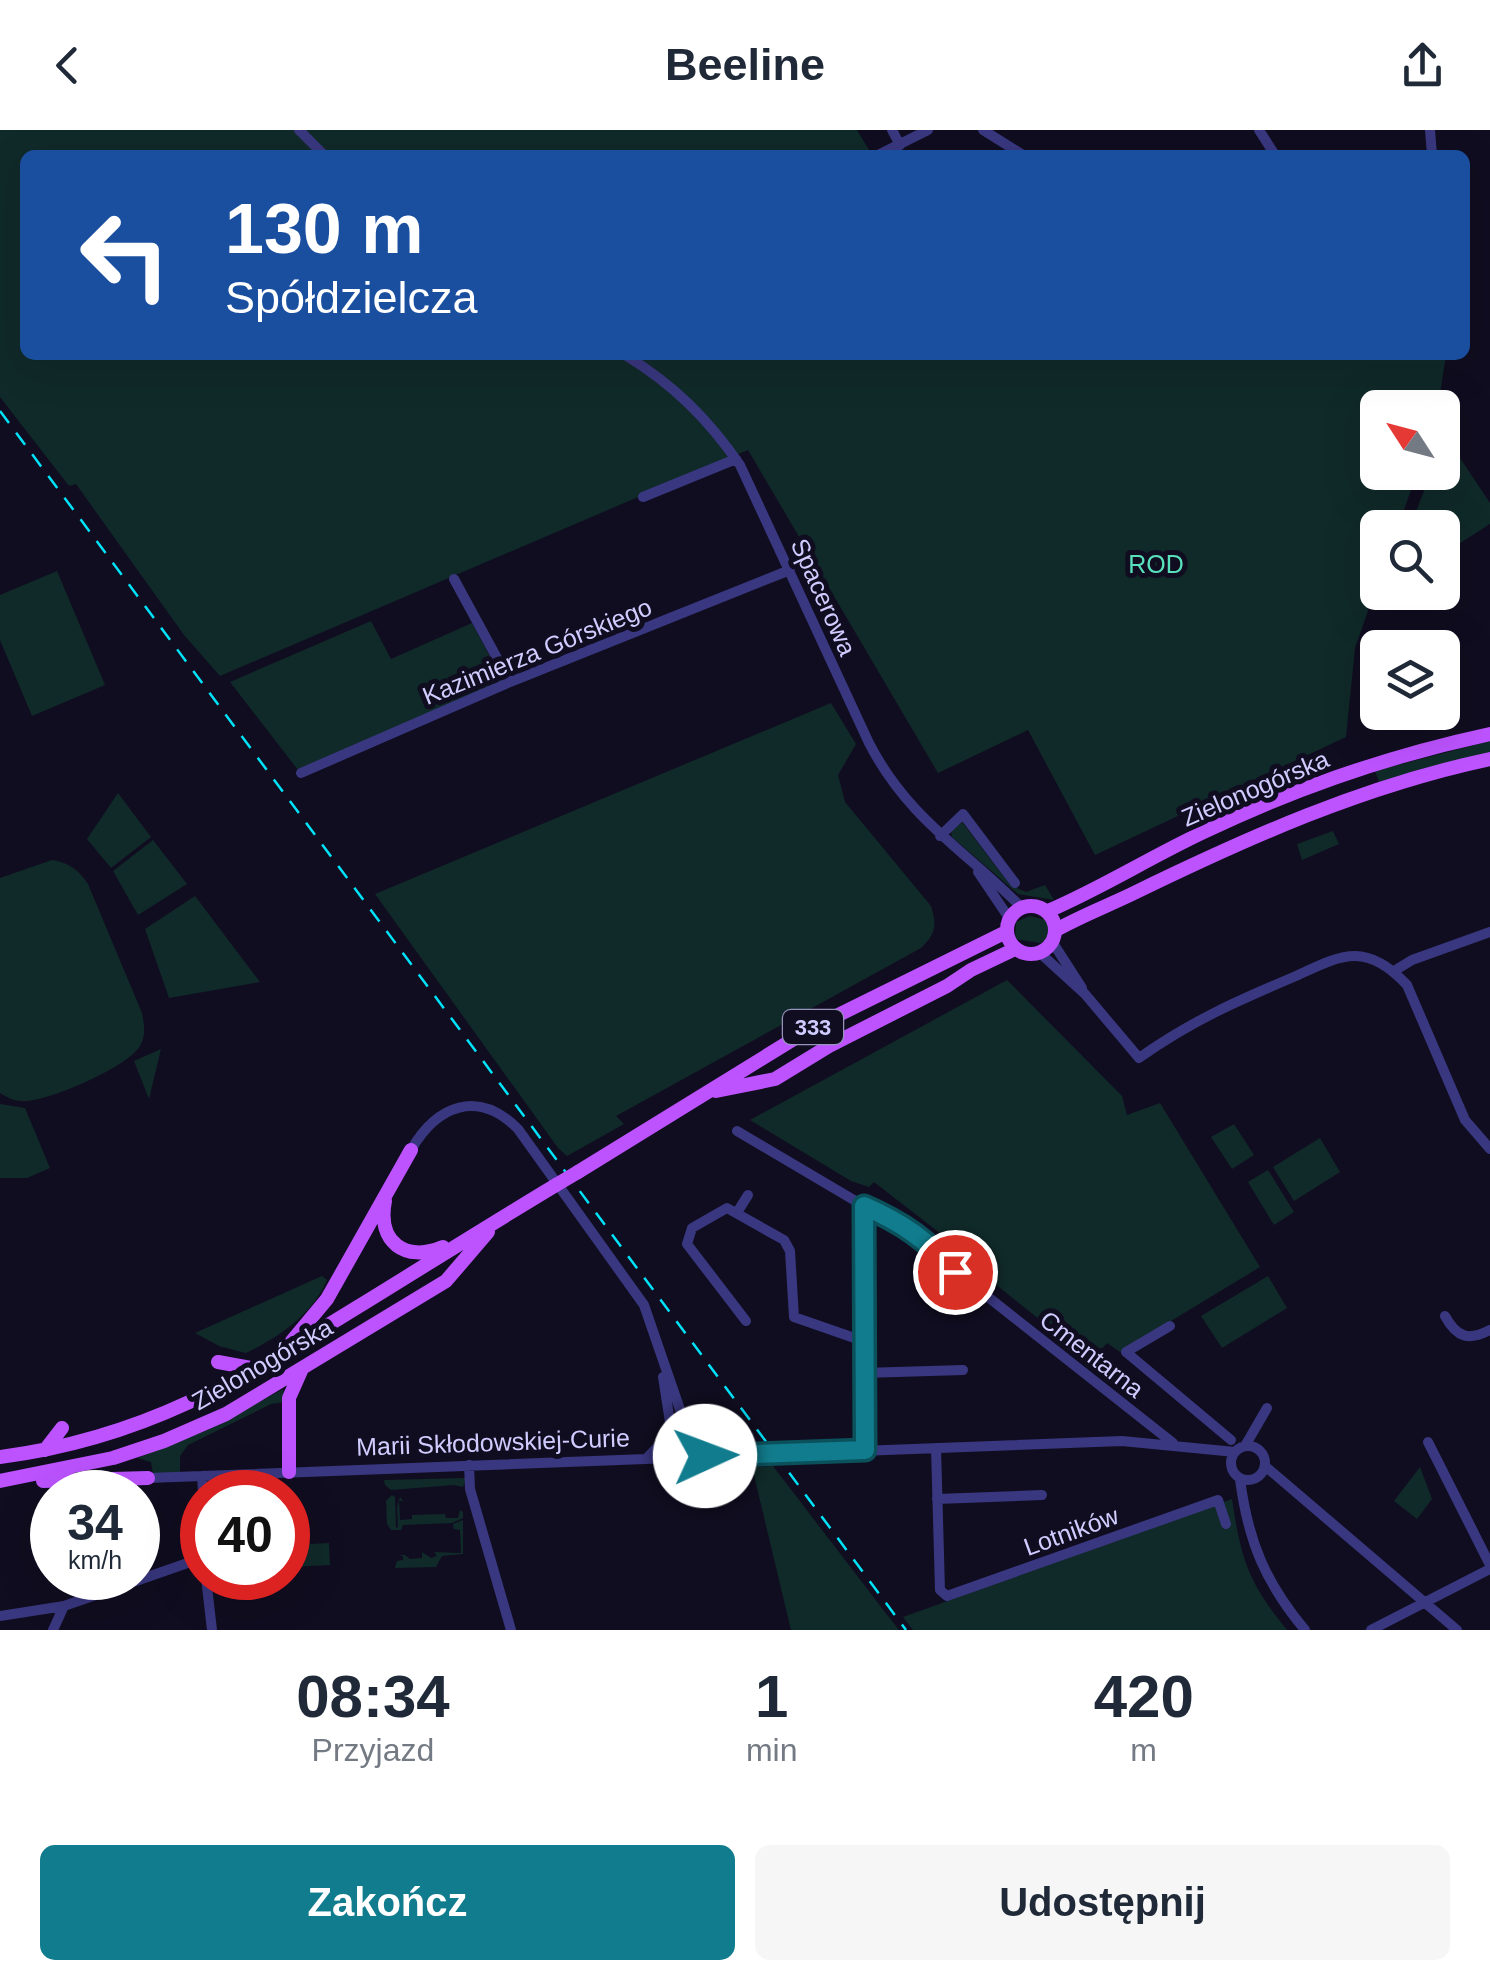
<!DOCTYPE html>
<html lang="pl">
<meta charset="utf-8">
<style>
:root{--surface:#fff;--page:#f6f6f7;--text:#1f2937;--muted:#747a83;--accent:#117c8d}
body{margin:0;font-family:Helvetica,sans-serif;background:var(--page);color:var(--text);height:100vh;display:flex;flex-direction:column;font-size:38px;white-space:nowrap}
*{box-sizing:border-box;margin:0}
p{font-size:32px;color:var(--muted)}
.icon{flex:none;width:55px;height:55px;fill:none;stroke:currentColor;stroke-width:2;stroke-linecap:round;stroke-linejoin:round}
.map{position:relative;height:1500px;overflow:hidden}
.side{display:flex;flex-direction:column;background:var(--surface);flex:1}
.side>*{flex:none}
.hud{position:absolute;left:20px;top:20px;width:1450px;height:210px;border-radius:15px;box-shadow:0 10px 40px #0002;background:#1a4fa0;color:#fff;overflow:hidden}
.needle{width:65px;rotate:306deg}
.tools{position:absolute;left:1360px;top:260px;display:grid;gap:20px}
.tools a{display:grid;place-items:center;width:100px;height:100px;border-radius:15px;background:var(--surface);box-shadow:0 10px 40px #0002;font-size:50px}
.speed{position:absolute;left:30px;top:1340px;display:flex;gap:20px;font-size:50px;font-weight:700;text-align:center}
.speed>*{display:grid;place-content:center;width:130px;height:130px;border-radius:50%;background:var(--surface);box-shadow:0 10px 40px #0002;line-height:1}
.speed small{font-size:25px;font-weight:400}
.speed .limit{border:15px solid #d22;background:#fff;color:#111}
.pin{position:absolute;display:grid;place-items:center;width:85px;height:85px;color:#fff;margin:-42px;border:5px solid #fff;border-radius:50%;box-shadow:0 2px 10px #0007}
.me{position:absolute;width:110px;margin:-55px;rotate:88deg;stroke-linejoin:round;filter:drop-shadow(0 0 8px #0008)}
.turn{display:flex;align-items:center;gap:35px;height:210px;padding:0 40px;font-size:45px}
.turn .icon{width:130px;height:130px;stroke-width:2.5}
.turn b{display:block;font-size:70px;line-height:85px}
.eta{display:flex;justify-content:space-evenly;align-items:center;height:170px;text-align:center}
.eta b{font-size:60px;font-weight:600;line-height:70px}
.button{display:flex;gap:20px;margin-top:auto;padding:20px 40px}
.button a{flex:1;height:115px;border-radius:15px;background:var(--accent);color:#fff;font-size:40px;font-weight:600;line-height:115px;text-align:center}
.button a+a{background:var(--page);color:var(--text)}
header{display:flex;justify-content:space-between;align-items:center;height:130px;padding:0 40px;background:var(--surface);font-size:45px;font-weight:600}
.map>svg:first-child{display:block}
.green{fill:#102a29}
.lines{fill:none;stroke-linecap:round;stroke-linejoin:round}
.minor{stroke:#39377f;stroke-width:10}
.major{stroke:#bc53ff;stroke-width:14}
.rail{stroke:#00e2f7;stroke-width:2.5;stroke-dasharray:15 12;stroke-linecap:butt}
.major-bridge{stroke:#bc53ff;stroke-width:14}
.route-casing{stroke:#0b515c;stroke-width:25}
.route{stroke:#117c8d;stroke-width:18}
.labels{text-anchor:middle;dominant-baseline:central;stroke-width:10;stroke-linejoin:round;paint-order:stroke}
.shield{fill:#100d20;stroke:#9793bc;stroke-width:2.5}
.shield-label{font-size:22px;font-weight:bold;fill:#d1ccff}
.park-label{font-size:25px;fill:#58dfbb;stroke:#100d20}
.street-label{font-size:25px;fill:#d1ccff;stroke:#100d20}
</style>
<header><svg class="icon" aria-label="back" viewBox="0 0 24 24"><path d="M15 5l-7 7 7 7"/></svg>Beeline<svg class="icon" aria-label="share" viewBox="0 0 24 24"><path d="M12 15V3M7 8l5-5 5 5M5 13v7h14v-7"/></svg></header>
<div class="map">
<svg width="1490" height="1500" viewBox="0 0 1490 1500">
<rect width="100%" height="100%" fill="#100d20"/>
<path class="green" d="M0 0H857L872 25H25V225H1446L1438 277 1378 278V342L1417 343 1398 397 1378 398 1377 455 1355 518 1346 607 1095 725 1028 600 938 643 748 320 220 546 184 505 76 354 69 356 0 267Z
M1448 310 1490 373V394L1443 424 1442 398 1410 397 1431 343 1442 342 1443 314Z
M57 441 105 555 32 586 0 510V465Z
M371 491 391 529 472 493 503 551 298 640 230 552Z
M831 573 856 614 838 645 845 672 931 776C937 796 936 803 921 818L616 986 624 994 567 1026 558 1018 375 764Z
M1490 611V625L1380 654 1375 641Z
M118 663 151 707 111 738 87 709Z
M962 692 1010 755 1026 762 1045 755 1054 770 1018 764 952 707 951 701Z
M1333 701 1339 714 1302 730 1297 714Z
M153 710 187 754 138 785 113 741Z
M52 730C69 733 78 739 88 754L142 883C144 894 146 904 141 914 132 936 45 973 22 971 13 971 7 967 0 963V748Z
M195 766 260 852 169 868 145 799Z
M1030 786 1046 790 1050 795 1048 807 1041 813 1015 809 1016 792Z
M1007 850 1122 966 1127 985 1160 973 1260 1137 1120 1222 1107 1213 1092 1231 951 1119 954 1114 874 1052 869 1057 851 1051 750 990Z
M161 919 149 969 134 931Z
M0 974 25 978 50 1038 27 1048H0Z
M1234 994 1254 1025 1232 1039 1211 1007Z
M1320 1008 1340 1042 1294 1071 1273 1037Z
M1268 1040 1294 1082 1274 1095 1248 1052Z
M322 1146 327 1150C312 1185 279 1207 246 1223L219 1216 195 1203Z
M1268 1146 1287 1178 1222 1218 1201 1186Z
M283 1259 285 1272 271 1274 188 1315 180 1326V1343L153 1344 151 1332 137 1328 210 1299Z
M773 1336 888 1486 899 1500H791L752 1337Z
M1420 1337 1432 1369 1417 1389 1394 1371Z
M466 1348 463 1357 454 1355 391 1360 385 1355 384 1350Z
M392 1365 395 1367 396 1398 398 1397 397 1377 400 1367 403 1371H399L400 1390 412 1389V1385L445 1384 446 1388H458L460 1380 463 1382V1388L452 1393 403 1395 401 1400H391L387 1394 386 1371Z
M1232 1369C1241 1429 1248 1452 1287 1500H913L903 1487Z
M463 1390V1424L442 1426 436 1437 395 1438 397 1431 403 1430V1426L397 1425H405L410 1429 422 1428V1422L431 1428 437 1426 434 1422 461 1423 460 1400 454 1399 453 1394Z
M329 1413 330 1435 291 1437 290 1415Z"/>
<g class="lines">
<path class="minor" d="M299 0 324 25
M892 0 900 15
M983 0 1023 25
M1259 0 1275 25
M1430 0 1432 25
M878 25 928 0
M625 225C673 254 708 289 740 335L869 613C908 689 965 720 1021 777
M643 367 736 329
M454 449 510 552
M301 643 510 552 790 440
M940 706 963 684 1015 753
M978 742 1009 788
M1053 813 1082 858
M1040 823 1085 864 1139 928C1193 890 1237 871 1296 846 1314 838 1335 826 1355 826 1376 826 1393 840 1407 855L1465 990 1490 1019
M1394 841 1412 830 1490 802
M737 1001 864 1076 901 1092 935 1119 955 1141 1173 1313
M411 1020C437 975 478 959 518 999L644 1175 687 1300 688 1316 680 1326
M864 1076 865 1320
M738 1081 748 1065
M1445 1186C1457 1208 1469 1211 1490 1200
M746 1191 687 1114 692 1098 727 1078 784 1110 790 1121 794 1187 863 1211
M1170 1196 1126 1222 1231 1310
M863 1243 963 1240
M663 1247 672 1305 679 1327
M688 1301 725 1323
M1428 1312 1490 1435
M1231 1333a17 17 0 1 1 34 0a17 17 0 1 1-34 0Z
M1245 1316 1267 1278
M936 1318 940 1460 947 1466 1218 1370 1226 1394
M646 1329 664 1310 670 1297
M469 1335 470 1359 511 1500
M1265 1336 1457 1500
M202 1346 203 1362
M148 1348 1122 1311 1235 1322
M1240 1349C1248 1411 1265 1452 1305 1500
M937 1369 1042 1365
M206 1448 212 1500
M0 1486 64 1476
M53 1500 64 1476 202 1428
M1371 1500 1490 1439"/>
<path class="major" d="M1007 800a24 24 0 1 1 48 0a24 24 0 1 1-48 0Z
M1048 781C1102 758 1152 726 1206 701 1296 658 1392 625 1490 604
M1056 800C1081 786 1107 776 1132 764 1249 707 1363 656 1490 629
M716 961 775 949 829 916 947 856 971 840 1015 819
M578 1042 810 899 1006 802
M385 1071C377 1112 405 1133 443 1117
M292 1211 327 1169 411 1020
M218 1232 257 1239
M45 1320 62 1298
M0 1327C144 1309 241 1249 361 1175 426 1135 491 1094 556 1055
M289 1342V1268L301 1241
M0 1351 113 1328 164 1311 226 1284 446 1151 488 1102
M43 1351 148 1348"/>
<path class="rail" d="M0 281 906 1500"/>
<path class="major-bridge" d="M556 1055 578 1042"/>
</g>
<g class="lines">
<g class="route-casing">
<path id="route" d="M705 1326 865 1320 864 1076C903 1093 927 1110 955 1142"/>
</g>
<use href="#route" class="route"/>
</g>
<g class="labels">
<rect class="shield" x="783" y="880" width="60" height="34" rx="8"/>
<g class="shield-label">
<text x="813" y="897">333</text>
</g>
<g class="park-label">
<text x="1156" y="434">ROD</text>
</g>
<g class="street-label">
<text transform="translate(824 467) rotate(66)">Spacerowa</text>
<text transform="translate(537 521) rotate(-22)">Kazimierza Górskiego</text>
<text transform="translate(1255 658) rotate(-23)">Zielonogórska</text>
<text transform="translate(1092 1224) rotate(38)">Cmentarna</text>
<text transform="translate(262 1234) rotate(-30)">Zielonogórska</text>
<text transform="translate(493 1312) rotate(-2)">Marii Skłodowskiej-Curie</text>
<text transform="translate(1071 1401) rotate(-20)">Lotników</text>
</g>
</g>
</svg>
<div class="tools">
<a><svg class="needle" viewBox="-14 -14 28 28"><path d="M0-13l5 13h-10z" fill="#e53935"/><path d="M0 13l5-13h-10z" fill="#747a83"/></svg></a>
<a><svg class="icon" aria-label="search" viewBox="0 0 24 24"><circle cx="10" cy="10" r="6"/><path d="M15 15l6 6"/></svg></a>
<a><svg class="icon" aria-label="layers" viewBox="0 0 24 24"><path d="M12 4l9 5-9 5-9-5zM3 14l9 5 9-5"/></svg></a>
</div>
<div class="speed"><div>34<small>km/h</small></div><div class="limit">40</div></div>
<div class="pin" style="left:955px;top:1142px;background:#d93025"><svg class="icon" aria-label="arrive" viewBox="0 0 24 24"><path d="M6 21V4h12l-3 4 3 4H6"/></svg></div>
<svg class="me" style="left:705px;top:1326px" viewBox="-20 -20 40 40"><circle r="19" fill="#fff"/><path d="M0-13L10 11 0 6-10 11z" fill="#117c8d"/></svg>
<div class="hud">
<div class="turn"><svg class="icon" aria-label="left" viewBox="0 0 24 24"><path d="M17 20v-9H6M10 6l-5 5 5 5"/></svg><div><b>130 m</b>Spółdzielcza</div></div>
</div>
</div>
<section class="side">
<div class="eta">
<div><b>08:34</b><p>Przyjazd</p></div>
<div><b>1</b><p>min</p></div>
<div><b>420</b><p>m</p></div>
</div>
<div class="button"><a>Zakończ</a><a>Udostępnij</a></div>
</section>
